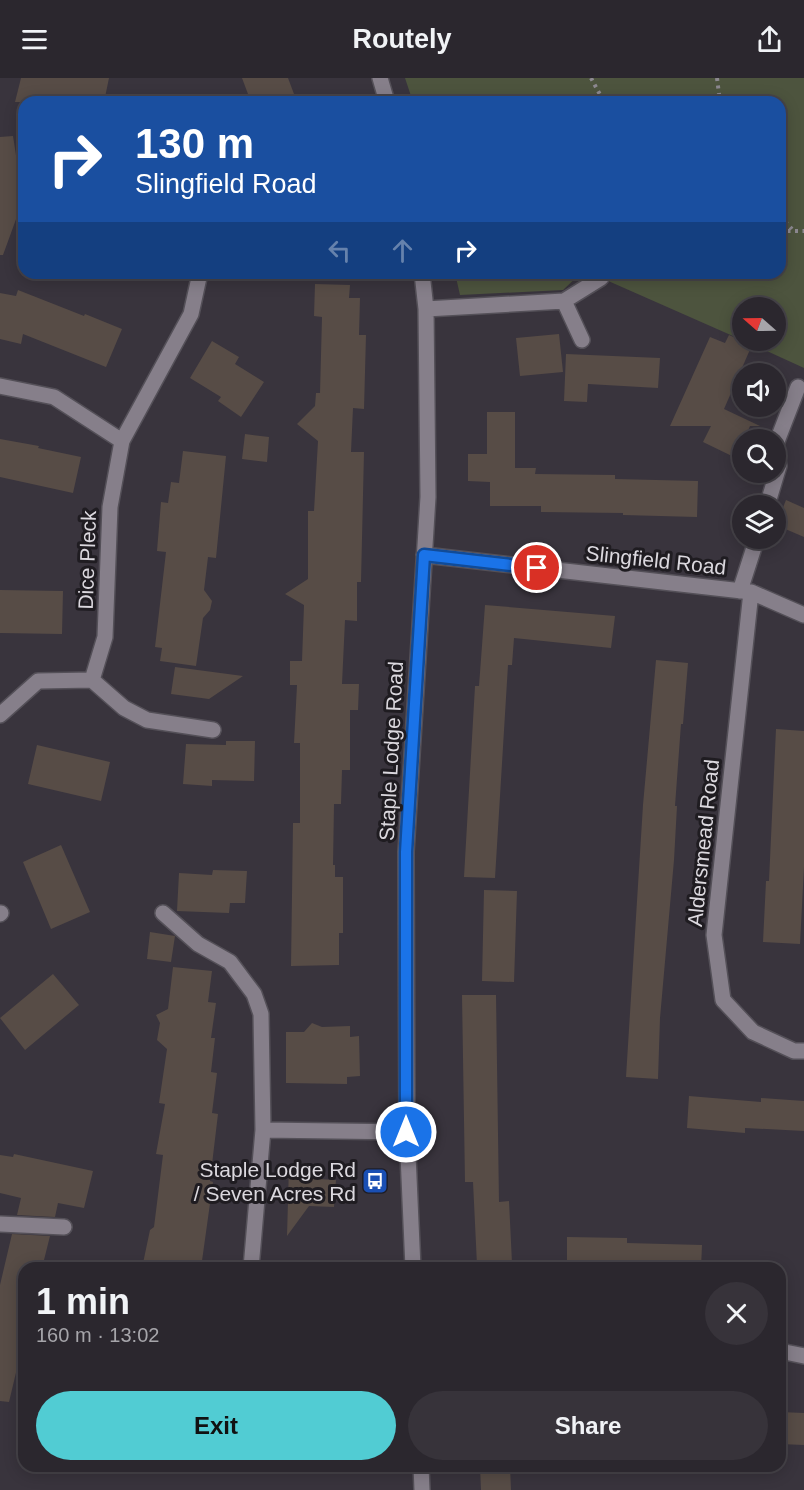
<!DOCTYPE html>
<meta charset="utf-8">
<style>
:root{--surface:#2b272e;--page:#37333a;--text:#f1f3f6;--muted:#a6a5aa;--line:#47444a;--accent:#51ccd3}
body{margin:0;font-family:Helvetica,sans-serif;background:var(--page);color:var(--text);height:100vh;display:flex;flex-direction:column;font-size:22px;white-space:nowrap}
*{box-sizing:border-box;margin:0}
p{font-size:20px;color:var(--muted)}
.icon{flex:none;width:33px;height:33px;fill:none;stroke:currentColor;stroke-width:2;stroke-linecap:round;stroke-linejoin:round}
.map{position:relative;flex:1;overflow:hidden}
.panel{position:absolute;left:18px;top:1184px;width:768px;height:210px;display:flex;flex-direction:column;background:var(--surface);border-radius:18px;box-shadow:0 3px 15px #0003,0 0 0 2px var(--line)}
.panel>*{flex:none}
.top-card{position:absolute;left:18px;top:18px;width:768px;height:183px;border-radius:18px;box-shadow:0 3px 15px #0003,0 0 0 2px var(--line);background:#1a4fa0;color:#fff;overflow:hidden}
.needle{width:39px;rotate:290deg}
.tools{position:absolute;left:732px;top:219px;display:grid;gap:12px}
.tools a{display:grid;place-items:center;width:54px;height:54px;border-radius:50%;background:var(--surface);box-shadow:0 3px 15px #0003,0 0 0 2px var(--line);font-size:30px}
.pin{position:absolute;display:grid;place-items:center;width:51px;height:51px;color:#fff;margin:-26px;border:3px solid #fff;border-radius:50%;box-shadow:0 2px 6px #0007}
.me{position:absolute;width:66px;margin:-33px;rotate:0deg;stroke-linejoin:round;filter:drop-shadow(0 0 4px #0008)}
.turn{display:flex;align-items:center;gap:21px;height:126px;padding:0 18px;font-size:27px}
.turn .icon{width:78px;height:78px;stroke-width:2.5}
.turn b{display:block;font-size:42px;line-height:51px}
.lanes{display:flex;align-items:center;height:57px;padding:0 18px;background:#0003;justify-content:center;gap:30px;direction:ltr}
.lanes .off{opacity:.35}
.round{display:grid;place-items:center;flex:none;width:63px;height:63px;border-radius:32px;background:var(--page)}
.overview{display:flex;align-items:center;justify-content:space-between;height:102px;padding:0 18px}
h1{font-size:36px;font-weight:700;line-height:45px}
.action{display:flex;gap:12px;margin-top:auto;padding:12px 18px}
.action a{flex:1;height:69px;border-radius:36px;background:var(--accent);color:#111;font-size:24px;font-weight:700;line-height:69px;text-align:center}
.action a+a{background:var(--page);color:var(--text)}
header{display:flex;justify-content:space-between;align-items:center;height:78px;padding:0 18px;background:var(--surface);font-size:27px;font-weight:700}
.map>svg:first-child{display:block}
.green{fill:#4d543e}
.building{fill:#574c46}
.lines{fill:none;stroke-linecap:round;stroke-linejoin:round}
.minor-casing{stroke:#545058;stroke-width:18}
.path{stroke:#8d8991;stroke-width:4;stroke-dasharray:3 4.5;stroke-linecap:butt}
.minor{stroke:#867f8a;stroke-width:15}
.route-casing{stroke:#114b97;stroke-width:15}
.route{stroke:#1a73e8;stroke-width:10}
.labels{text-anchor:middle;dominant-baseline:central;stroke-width:6;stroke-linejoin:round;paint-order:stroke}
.street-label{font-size:21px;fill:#dbd8de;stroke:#1f1c21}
.poi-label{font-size:21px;fill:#dbd8de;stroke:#1f1c21;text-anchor:end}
</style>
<header><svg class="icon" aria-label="menu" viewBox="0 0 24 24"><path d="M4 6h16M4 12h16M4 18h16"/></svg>Routely<svg class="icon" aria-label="share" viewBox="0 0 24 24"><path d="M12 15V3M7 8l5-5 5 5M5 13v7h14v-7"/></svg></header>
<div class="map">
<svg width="804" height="1412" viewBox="0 0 804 1412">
<rect width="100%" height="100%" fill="#39343d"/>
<path class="green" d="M405 0H804V290L743 262H776V230H742V262L606 202 598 195H780V24H413Z
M455 195H581L563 212 460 217Z"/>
<path class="building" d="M21 0H109L104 24H15Z
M242 0H288L297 24H251Z
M13 58 23 122 3 177H0V59Z
M315 206 350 207 349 220H360L359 257H366L364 331 353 330 351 374H364L361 504H357V543L345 542 342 606H359L358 632H350V692H342L341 726H334L333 787H335V799H343V855H339V887L291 888 293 745H300V665H294L297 607H290V583H302L304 527 285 516 308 501V433H314L318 363 297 346 315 328 316 315H320L322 239 314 238Z
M18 212 84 238 85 236 122 251 106 289 23 256 21 266 0 261V215L16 218Z
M559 256 563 294 520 298 516 260Z
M729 257 752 267 724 331 760 348H750L736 380 703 364 711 348H670L710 259 725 265Z
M212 263 239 279 235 286 264 304 241 339 218 323 221 319 190 300Z
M566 276 660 280 658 310 588 306 587 324 564 323Z
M487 334H515V390H536L535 396 615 397V401L698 403 697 439 623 437V435L541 434V428H490V404L468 403V376H487Z
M245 356 269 359 267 384 242 381Z
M0 361 39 368 38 370 81 379 73 415 0 399Z
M183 373 226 378 216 480 208 479 204 512 212 523 210 532 203 540 196 588 160 583 162 570 155 569 166 474 157 473 161 424 168 425 171 404 179 405Z
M786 422 804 430V459L776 447Z
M0 512 63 513 62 556 0 555Z
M485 527 615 538 611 570 514 560 512 587H508L495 800 464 799 475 608H479Z
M656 582 688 585 683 646H681L675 728H677L674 782 660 940 658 1001 626 999 643 727Z
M175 589 243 598 209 621 171 616Z
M776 651 804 653V789L800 866 763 864 766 803H769Z
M226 663H255L254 703 212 702V708L183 706 186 666 226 667Z
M37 667 110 684 101 723 28 706Z
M61 767 90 834 51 851 23 784Z
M213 792 247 793 245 825H230L229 835 177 833 179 795 212 797Z
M484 812 517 813 514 904 482 903Z
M150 854 175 858 171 884 147 881Z
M173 889 212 893 208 924 216 925 211 960H215L211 994 217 995 212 1035 218 1036 210 1103 213 1104 201 1190H142L150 1152 154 1149 163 1077 156 1076 165 1026 159 1025 167 971 157 962 160 945 156 937 168 931Z
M53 896 79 927 25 972 0 940Z
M462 917H496L499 1124 509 1123 512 1185 477 1187 473 1104H465Z
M312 945 322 949 350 948V959L359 958 360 998 347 999V1006L286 1005V954H304Z
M689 1018 761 1024V1020L804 1023V1053L745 1050V1055L687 1050Z
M14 1076 93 1093 84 1130 58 1125 55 1139 17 1137 21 1120 0 1115V1077L13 1079Z
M289 1087 319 1089 318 1101 336 1102 334 1129 309 1128 287 1158Z
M12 1156 50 1158 42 1190H24V1261L9 1324 0 1323V1207Z
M567 1159 627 1160V1165L702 1167 701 1190 567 1189Z
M780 1334 804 1335V1367L780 1366Z
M480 1388H510L511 1412H481Z"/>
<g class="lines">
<g class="minor-casing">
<path id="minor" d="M380 0 387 24
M426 231 564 223
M582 262 564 223 601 200
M0 308 54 319 122 363
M776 366 798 309
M767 428 779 388 776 375
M424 477 751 514 804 537
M740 513 757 460
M751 514 714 857 723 922 753 954 794 973H804
M92 602 105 559 110 429 122 363 191 236 200 195
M0 637 38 603 92 602 124 630 147 642 213 652
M163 835 198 866 230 884 254 916 261 936 263 1052 251 1190
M0 836 1 835
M263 1052 407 1054
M0 1146 64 1149
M413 1190 407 1054 406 774 428 419 426 231 422 195
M780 1273 804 1278
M421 1388 422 1412"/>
</g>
<path class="path" d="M591 0 604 24
M717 0 720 24
M780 138 792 151
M780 153H804"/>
<use href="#minor" class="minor"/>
</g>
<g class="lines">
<g class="route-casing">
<path id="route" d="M406 1054V774L424 477 537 490"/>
</g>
<use href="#route" class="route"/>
</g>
<defs>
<g id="bus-square" transform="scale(1.35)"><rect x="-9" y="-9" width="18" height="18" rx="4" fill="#1a4fb4" stroke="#1f1c21"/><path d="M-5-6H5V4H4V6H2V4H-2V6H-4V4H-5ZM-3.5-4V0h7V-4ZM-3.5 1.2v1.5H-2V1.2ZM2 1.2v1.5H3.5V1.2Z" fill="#fff"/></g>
</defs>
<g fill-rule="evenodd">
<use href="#bus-square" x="375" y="1103"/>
</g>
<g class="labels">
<g class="street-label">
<text transform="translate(87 482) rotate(-88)">Dice Pleck</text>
<text transform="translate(656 482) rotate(6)">Slingfield Road</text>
<text transform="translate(391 673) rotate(-87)">Staple Lodge Road</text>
<text transform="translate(703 765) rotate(-84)">Aldersmead Road</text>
</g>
<g class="poi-label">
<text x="356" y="1091">Staple Lodge Rd<tspan x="356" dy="24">/ Seven Acres Rd</tspan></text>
</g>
</g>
</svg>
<div class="tools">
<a><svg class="needle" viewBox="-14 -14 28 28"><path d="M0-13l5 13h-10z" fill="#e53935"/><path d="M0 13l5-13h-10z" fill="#a6a5aa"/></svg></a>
<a><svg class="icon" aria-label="sound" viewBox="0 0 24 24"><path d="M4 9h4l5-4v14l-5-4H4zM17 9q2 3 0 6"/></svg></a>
<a><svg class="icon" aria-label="search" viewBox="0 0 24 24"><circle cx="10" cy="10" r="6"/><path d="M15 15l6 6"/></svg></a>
<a><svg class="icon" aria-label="layers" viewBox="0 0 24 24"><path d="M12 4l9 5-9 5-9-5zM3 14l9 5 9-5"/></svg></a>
</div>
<div class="pin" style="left:537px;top:490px;background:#d93025"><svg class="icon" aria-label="arrive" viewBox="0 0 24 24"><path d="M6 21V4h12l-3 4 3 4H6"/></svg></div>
<svg class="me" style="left:406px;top:1054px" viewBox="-20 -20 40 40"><circle r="17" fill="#1a73e8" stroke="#fff" stroke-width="3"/><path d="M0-11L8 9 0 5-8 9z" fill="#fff"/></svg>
<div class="top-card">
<div class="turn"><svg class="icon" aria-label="right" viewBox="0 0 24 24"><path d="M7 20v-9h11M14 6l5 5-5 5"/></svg><div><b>130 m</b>Slingfield Road</div></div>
<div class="lanes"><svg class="icon off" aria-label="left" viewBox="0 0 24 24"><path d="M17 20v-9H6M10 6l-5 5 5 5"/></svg><svg class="icon off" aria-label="ahead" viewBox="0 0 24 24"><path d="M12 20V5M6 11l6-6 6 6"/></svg><svg class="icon" aria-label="right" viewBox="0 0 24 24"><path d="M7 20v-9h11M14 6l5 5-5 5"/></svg></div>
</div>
<section class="panel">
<div class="overview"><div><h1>1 min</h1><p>160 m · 13:02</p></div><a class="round"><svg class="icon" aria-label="close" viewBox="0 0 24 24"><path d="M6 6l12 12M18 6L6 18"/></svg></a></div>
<div class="action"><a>Exit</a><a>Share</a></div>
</section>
</div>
